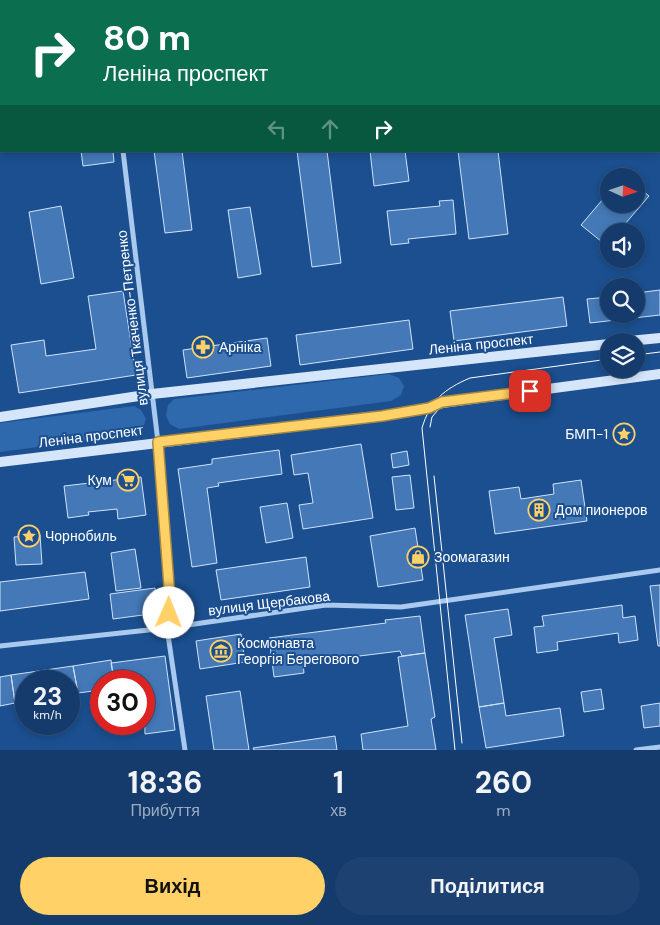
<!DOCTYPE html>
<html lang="uk">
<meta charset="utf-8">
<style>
:root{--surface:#143b6b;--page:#1d4271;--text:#f1f3f6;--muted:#9dadc1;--line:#33557e;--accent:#ffd166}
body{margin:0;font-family:"DM Sans",sans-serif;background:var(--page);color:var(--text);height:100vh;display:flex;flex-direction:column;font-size:19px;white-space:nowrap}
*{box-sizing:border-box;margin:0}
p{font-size:16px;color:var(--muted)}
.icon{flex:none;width:28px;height:28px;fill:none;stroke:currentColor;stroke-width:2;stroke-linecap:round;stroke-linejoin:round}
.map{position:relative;height:750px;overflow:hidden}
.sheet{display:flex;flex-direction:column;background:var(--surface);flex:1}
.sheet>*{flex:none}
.top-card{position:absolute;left:0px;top:0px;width:660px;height:152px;box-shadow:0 2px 8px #0003,0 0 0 1px var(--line);background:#0b6e4f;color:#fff;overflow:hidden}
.needle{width:32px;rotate:93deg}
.tools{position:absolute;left:600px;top:168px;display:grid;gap:10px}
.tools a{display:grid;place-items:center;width:45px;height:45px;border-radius:50%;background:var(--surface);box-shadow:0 2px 8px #0003,0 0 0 1px var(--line);font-size:25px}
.speed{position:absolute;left:15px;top:670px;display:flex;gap:10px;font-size:25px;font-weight:700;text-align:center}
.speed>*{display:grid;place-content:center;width:65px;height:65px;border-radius:50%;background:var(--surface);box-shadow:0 2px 8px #0003,0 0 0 1px var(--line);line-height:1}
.speed small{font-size:12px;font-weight:400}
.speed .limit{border:8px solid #d22;background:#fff;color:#111}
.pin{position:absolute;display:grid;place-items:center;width:42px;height:42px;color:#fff;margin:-21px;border-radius:10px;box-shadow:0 2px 8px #0006}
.me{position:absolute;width:55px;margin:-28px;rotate:1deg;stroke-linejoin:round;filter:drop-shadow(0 0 4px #0008)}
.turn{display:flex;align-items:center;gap:18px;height:105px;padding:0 20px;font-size:22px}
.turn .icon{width:65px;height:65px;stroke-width:2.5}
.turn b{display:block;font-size:35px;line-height:42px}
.lanes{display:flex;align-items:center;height:48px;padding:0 20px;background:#0003;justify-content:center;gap:25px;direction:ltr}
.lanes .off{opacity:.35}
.eta{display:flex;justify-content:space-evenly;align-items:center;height:85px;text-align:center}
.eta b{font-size:30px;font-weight:700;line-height:35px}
.action{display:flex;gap:10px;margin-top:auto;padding:10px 20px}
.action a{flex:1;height:58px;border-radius:30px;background:var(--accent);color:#111;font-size:20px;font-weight:700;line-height:58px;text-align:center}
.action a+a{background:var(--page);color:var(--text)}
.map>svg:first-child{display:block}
.green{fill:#2e69ad}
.building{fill:#4478b7;stroke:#cfe3fa}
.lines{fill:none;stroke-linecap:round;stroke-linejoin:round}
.lane{stroke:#a9c9ee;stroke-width:4}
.street{stroke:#a9c9ee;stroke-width:5}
.secondary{stroke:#d6e6fa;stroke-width:10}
.tram{stroke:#fff;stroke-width:1}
.route-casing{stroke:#a68842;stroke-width:12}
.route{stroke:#ffd166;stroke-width:9}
.labels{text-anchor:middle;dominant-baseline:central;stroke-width:4;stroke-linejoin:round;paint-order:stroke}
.street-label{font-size:14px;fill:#fff;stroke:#1b4f8f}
.poi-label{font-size:14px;fill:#fff;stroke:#1b4f8f;text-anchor:start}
</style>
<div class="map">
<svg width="660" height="750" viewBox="0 0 660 750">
<rect width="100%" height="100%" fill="#1b4f8f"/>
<path class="green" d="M112 0H312V1H112Z
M389 374 399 378 404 386 401 395 391 401 179 429 170 424 166 416 168 405 174 399Z
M134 406 141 410 146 419 142 431 136 434 0 452V423Z"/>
<path class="building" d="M579 0H622L578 1Z
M81 151H113L114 162 83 166Z
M154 151H182L192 230 165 233Z
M297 151H327L341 263 312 267Z
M370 151H405L409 181 374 186Z
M458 151H498L508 234 469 239Z
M636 185 649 196 619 231H609V243L607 246 581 225 609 192V204H636Z
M453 200 456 234 408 239 409 243 391 245 387 211 440 206 439 201Z
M61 206 74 278 41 284 29 212Z
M250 207 261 274 238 278 228 210Z
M660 290V315L590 323 587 299 609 297V314H636V293Z
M123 291 136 375 19 393 11 345 44 340 46 356 96 349 88 296Z
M563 297 567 326 454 341 450 311Z
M409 320 413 349 300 365 296 335Z
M267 338 271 366 187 378 183 350Z
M361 444 373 518 303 529 299 505 313 503 308 473 294 475 291 455Z
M279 450 282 474 218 483 219 486 207 488 217 563 192 567 178 469 212 464V459Z
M407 451 409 465 393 468 391 454Z
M410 475 414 508 396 510 392 477Z
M141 477 146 515 118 519 117 509 88 512 89 515 68 518 64 486Z
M581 480 587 521 495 534 489 491 519 487 521 499 554 494 553 484Z
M287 503 293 538 266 543 260 507Z
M415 528 423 580 378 587 370 536Z
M40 535 42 564 16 565 14 537Z
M135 549 141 588 116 591 111 553Z
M306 557 310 587 221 600 216 570Z
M85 572 89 599 0 611V582Z
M660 585V646H658L650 586Z
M155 588 158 613 113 619 110 594Z
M622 605 623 618 635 616 638 640 619 643 618 633 557 642 558 650 537 653 534 627 544 626 542 616Z
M508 609 512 635 494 638 504 703 479 707 465 615Z
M420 616 425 653 402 656 400 651 303 663 304 673 274 677 269 638 386 623 385 620Z
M241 634 245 662 200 669 196 641Z
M425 653 435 717 431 719 436 750H363L361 734 408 726 398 657Z
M165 656 175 730 145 734 144 681H114L111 663Z
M111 660 114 681H101V690L78 693 73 666Z
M73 666 78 693 69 695V681H26V701L15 703 11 675Z
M11 675 15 703 0 706V677Z
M601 689 604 709 584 712 581 692Z
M240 691 249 750H214L206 696Z
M504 703 506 716 560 708 564 736 486 748 479 707Z
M660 703V726L644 728 641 706Z
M335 736 337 750H254L253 748Z"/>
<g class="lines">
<path class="lane" d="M1 0 2 1"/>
<path class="street" d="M651 0V1
M539 1 551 0
M659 53 660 61
M0 71H1
M123 151 158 442 170 599 167 628 185 750
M0 646 167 628 326 605 401 607 660 570
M636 750 660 747"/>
<path class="secondary" d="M629 341 660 338
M0 417 152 394 609 344
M0 462 382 416 429 408 442 403 660 374"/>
<path class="tram" d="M636 355 660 352
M430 427 432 417 448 398
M434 476 462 743
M455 750 422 428C430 401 444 389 470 378L609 359"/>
</g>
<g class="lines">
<g class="route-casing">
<path id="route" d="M169 613 170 599 158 442 382 416 429 408 442 402 530 391"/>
</g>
<use href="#route" class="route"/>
</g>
<defs>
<g id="pharmacy-ring" transform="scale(1.125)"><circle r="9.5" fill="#1b4f8f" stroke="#ffd166" stroke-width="1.5"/><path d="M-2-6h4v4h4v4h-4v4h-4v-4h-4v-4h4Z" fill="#ffd166"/></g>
<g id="sight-ring" transform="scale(1.125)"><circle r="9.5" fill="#1b4f8f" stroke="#ffd166" stroke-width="1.5"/><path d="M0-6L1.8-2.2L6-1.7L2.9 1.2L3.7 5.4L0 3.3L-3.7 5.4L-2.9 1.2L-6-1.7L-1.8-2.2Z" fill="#ffd166"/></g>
<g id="supermarket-ring" transform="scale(1.125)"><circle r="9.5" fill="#1b4f8f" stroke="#ffd166" stroke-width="1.5"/><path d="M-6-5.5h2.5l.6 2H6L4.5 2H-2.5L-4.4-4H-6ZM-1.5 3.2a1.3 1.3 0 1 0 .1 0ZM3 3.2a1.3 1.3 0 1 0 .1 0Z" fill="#ffd166"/></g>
<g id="building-ring" transform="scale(1.125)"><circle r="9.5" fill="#1b4f8f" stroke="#ffd166" stroke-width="1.5"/><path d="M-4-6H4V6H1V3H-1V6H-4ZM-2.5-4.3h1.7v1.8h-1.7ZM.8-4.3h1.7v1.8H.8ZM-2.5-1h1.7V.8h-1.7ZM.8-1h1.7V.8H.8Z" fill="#ffd166"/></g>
<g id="shop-ring" transform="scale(1.125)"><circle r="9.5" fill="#1b4f8f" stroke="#ffd166" stroke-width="1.5"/><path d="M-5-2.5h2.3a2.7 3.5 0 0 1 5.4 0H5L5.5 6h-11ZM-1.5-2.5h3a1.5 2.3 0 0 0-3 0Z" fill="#ffd166"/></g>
<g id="museum-ring" transform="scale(1.125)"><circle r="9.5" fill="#1b4f8f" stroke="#ffd166" stroke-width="1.5"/><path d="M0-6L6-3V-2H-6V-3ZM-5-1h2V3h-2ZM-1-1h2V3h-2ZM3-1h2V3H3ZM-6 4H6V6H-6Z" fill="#ffd166"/></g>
</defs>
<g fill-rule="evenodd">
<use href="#pharmacy-ring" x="203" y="347"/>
<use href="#sight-ring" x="624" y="434"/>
<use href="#supermarket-ring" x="128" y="480"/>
<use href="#building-ring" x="539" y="510"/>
<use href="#sight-ring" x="29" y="536"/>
<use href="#shop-ring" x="418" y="557"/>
<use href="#museum-ring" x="221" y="651"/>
</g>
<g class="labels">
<g class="street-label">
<text transform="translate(132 318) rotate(-97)">вулиця Ткаченко-Петренко</text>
<text transform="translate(481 344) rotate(-6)">Леніна проспект</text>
<text transform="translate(91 436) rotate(-7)">Леніна проспект</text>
<text transform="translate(269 603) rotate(-7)">вулиця Щербакова</text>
</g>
<g class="poi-label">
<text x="219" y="347">Арніка</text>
<text x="608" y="434" text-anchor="end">БМП-1</text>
<text x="112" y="480" text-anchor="end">Кум</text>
<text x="555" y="510">Дом пионеров</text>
<text x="45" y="536">Чорнобиль</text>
<text x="434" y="557">Зоомагазин</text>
<text x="237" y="643">Космонавта<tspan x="237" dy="16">Георгія Берегового</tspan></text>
</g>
</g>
</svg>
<div class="tools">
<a><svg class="needle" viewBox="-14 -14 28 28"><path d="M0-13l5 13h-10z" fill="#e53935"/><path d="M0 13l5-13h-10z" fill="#9dadc1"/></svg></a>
<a><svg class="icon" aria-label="sound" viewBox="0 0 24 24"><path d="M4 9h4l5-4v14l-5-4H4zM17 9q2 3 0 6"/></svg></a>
<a><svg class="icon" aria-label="search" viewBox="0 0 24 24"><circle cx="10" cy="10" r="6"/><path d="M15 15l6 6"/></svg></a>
<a><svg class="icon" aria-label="layers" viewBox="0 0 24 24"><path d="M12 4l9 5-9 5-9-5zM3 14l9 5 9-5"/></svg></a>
</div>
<div class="speed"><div>23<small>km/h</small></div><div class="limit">30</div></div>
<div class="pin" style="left:530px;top:391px;background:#d93025"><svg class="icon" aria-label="arrive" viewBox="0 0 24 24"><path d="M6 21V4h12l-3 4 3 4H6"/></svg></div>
<svg class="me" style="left:169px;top:613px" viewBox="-20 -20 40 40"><circle r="19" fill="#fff"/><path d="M0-13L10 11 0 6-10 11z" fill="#ffd166"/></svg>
<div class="top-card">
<div class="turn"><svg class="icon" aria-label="right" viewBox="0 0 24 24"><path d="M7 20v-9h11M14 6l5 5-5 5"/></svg><div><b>80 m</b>Леніна проспект</div></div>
<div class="lanes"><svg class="icon off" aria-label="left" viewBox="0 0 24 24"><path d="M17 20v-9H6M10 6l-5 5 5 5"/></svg><svg class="icon off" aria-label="ahead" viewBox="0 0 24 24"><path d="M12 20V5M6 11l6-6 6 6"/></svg><svg class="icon" aria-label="right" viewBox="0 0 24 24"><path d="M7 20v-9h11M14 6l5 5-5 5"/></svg></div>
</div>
</div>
<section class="sheet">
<div class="eta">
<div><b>18:36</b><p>Прибуття</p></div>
<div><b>1</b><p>хв</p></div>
<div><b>260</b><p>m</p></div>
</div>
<div class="action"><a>Вихід</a><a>Поділитися</a></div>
</section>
